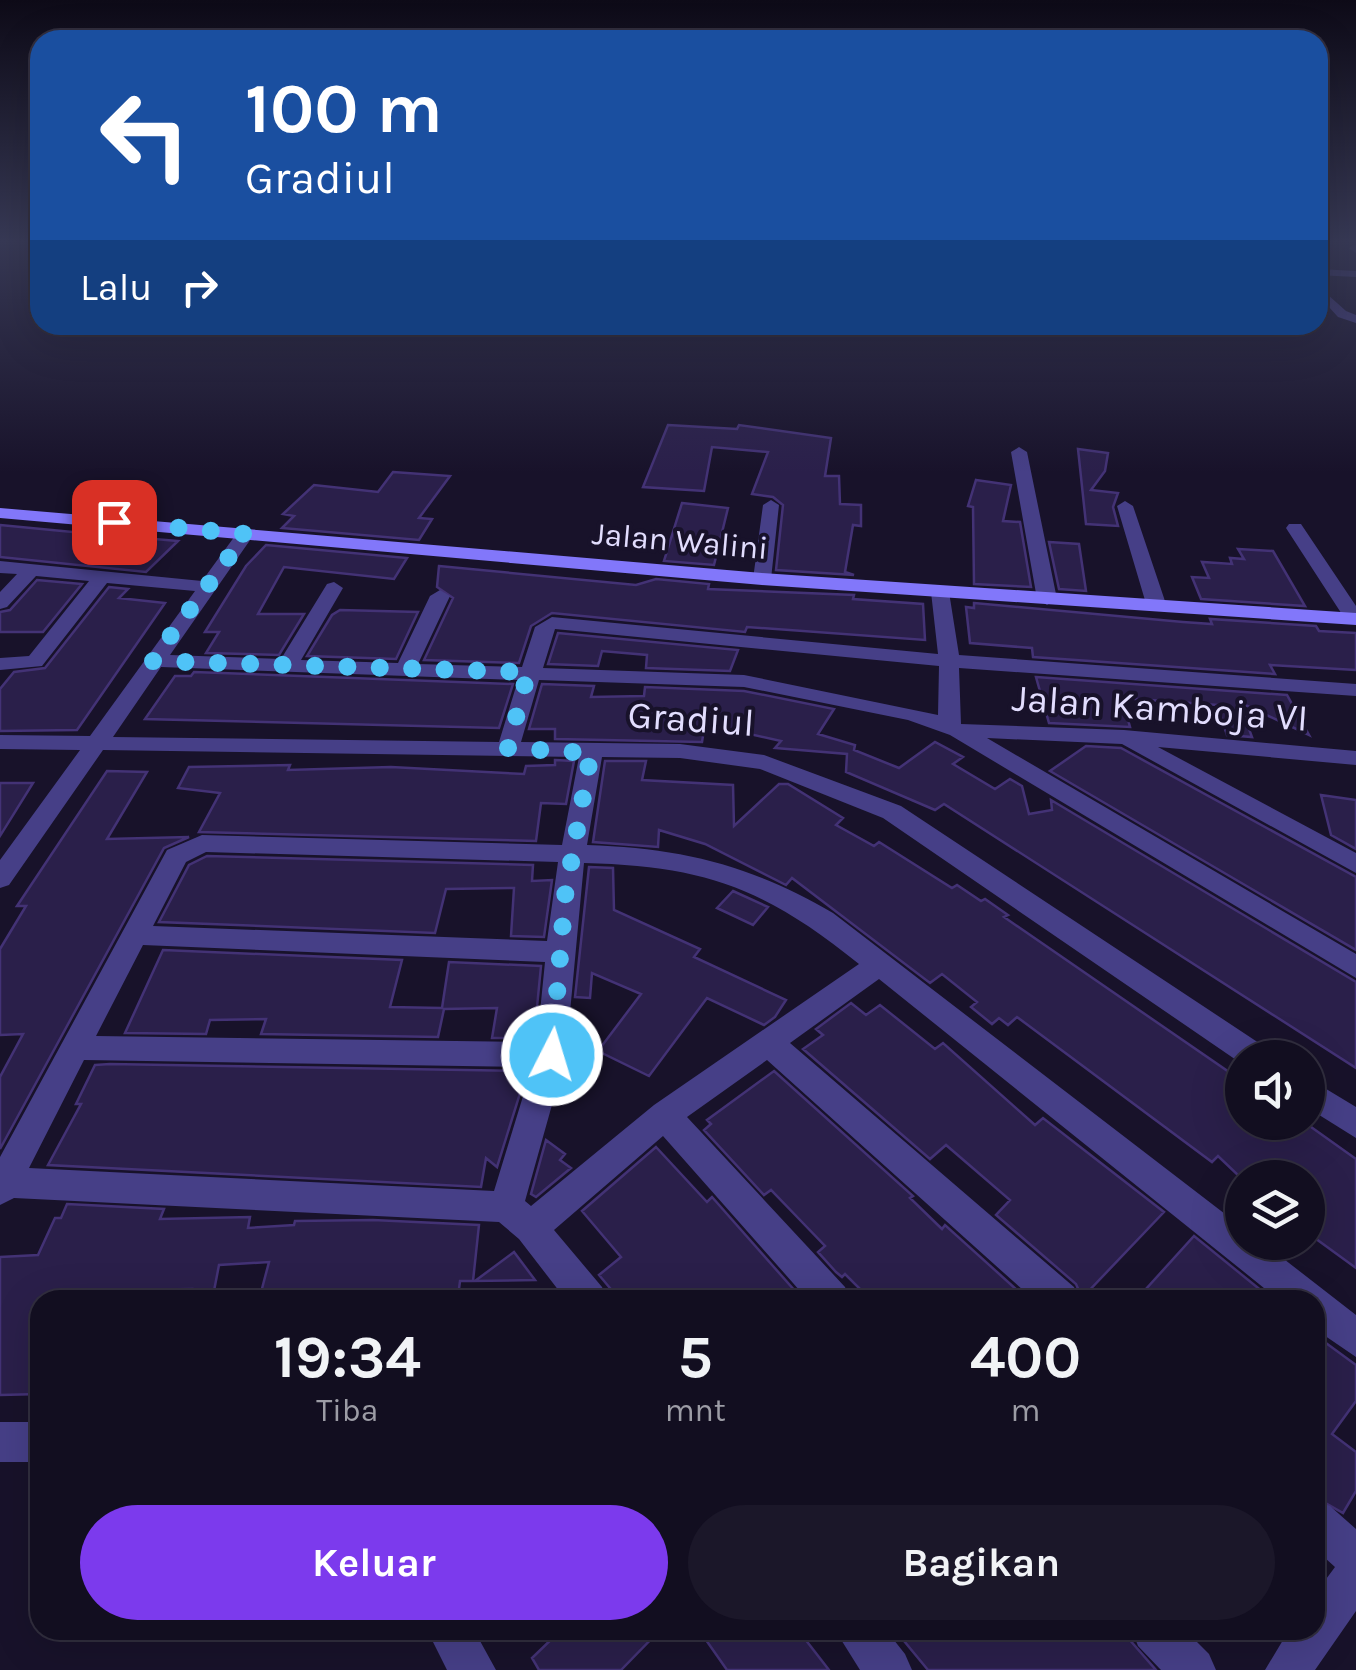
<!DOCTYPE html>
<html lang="id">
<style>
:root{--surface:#120e20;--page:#1b1729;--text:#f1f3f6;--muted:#9c9ca5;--line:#312e3e;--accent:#7c3aed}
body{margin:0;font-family:Karla,sans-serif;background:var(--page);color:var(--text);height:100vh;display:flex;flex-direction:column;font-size:38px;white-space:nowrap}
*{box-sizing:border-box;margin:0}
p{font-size:32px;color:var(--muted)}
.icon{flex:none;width:55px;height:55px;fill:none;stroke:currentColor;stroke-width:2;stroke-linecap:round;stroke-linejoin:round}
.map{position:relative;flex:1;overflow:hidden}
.details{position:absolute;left:30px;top:1290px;width:1295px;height:350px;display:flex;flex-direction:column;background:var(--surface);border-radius:30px;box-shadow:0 10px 40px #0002,0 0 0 2px var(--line)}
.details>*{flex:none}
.banner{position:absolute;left:30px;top:30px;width:1298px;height:305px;border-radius:30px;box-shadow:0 10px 40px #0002,0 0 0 2px var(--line);background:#1a4fa0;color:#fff;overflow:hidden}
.fabs{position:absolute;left:1225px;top:1040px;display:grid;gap:20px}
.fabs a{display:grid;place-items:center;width:100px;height:100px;border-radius:50%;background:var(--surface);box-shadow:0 10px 40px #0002,0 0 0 2px var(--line);font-size:50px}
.pin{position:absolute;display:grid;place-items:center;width:85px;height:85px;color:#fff;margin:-42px;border-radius:20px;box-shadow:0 5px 15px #0006}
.me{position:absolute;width:110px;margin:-55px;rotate:5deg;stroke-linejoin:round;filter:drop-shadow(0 0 8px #0008)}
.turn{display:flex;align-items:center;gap:35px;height:210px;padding:0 50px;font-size:45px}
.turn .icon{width:130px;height:130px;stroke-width:2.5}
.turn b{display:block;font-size:70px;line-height:85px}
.then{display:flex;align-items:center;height:95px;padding:0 50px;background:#0003;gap:20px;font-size:38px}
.eta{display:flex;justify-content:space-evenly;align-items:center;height:170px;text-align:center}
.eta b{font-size:60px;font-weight:700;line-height:70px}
.action{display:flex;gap:20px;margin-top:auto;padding:20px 50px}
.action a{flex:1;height:115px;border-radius:60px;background:var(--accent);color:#fff;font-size:40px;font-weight:700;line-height:115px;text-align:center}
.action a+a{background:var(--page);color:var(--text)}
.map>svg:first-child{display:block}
.building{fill:#2a1f4a;stroke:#433275;stroke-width:2.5}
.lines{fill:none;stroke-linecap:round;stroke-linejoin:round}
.street{fill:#463f87;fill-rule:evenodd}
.secondary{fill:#8277fa;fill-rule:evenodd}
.route{stroke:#4fc3f7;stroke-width:18;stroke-dasharray:0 32.4}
.labels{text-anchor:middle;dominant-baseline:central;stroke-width:8;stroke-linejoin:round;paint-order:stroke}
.far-street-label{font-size:32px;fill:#e2ddfe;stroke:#18122a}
.street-label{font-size:38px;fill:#e2ddfe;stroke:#18122a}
</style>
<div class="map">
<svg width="1356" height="1670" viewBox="0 0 1356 1670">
<rect width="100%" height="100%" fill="#18122a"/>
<path class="building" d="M668 425 737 429 739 425 831 438 825 476H839L840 504 861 505V526L853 525 845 572 854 575 776 570 783 505 773 497 752 494 768 452 712 447 704 491 643 487Z
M1078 449 1108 453 1105 471 1091 490 1118 493 1113 507 1118 526 1086 524Z
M393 472 450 476 419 518 432 519 419 540 282 528 294 516 283 514 314 485 378 492Z
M976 480 1011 485 1003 521 1020 522 1031 587 974 584 973 507 968 506Z
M682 503 728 508 714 565 664 561Z
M0 525 83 533 178 541 146 572 0 557Z
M1049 542 1079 544 1086 591 1059 589Z
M266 545 407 558 394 579 284 567 258 614H304L279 655 206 653 219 632H205L246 566Z
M1238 549 1273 551 1305 606 1201 599 1192 577 1209 578 1202 562 1232 564 1230 558 1244 559Z
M439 566 636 585 656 579 709 584 708 589 854 595 853 599 923 604 925 640 747 627 745 632 552 613 531 626 519 663 424 660 453 598 437 587Z
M37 580 82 584 43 632H0V612L10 610Z
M109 587 128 589 119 598 165 603 77 730 0 731V689L14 672 45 668Z
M974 603 1183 622 1212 624 1210 619 1316 626 1319 631 1356 633V670L1270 665 1275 674 1033 657 1032 648 970 643 966 607 974 608Z
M340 610 418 612 396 659 307 656 332 615Z
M558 633 738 650 730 671 646 668 647 655 602 651 598 666 548 664Z
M194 672 513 684 499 728 145 719 175 676H191Z
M1036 677 1287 695 1309 735 1239 702 1252 737 1227 735 1217 705 1122 698 1130 727 1049 723Z
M542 684 594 686 591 697 644 696 645 687 744 691 834 709 818 734 855 745 854 750 899 768 935 742 963 757 953 764 995 789 1010 779 1022 786 1029 814 1052 810 1051 800 1356 982V1068L944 804 935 810 846 772 847 754 775 748 781 741 705 724 702 742 555 739V729H529Z
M1086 746 1121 748 1356 877V950L1050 771Z
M555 760 574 761 566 804 541 803 536 841 199 832 220 793 178 788 189 767 290 765 288 770 391 767 524 774 526 766 555 765Z
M605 761H646L642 780 733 785 734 826 779 784H788L843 818 836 825 874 846 879 842 952 888 957 885 981 901 985 899 1008 915 1004 917 1242 1081V1122H1304L1356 1159V1268L1308 1233V1178H1241L1218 1156 1212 1162 1017 1017 1008 1025 999 1018 992 1024 971 1007 977 1002 942 974 930 983 792 878 786 885 705 844 659 830 658 847 593 842Z
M107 771 147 772 107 839 189 837 164 848 0 1149V1077L23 1034 0 1035V949L26 906H17Z
M0 783H33L0 836Z
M1321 795 1356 800V849L1331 835Z
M207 856 533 865 532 881 552 880 544 937 511 936 514 888 446 889 435 933 159 922 189 865Z
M589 867 613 868 614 910 700 949 694 957 786 1000 775 1017 764 1025 707 998 649 1076 598 1051 641 994 592 973 590 998 575 997Z
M733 891 768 907 753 925 717 908Z
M163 950 402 960 390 1007 442 1008 449 962 541 966 534 1038H492L497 1008 444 1009 438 1037 261 1034 266 1019 210 1020 206 1034 125 1033Z
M851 1003 866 1015 880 1005 935 1049 943 1043 1035 1125 1043 1118 1164 1212 1082 1298 1076 1284 996 1215 1010 1200 946 1145 930 1159 803 1049 823 1035 816 1029Z
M95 1065 110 1064 527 1071 497 1167 486 1158 481 1187 48 1165 81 1104H76Z
M774 1071 913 1196 910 1198 942 1229 945 1225 1028 1300H982L972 1290 961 1300H871L845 1274 842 1277 836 1272 818 1252 825 1246 801 1221 771 1190 764 1195 704 1130 711 1124 707 1120Z
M546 1140 565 1154 560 1160 571 1168 536 1197 531 1194Z
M656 1147 707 1202 712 1197 803 1300H620L599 1275 621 1257 582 1211Z
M67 1204 164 1209 160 1219 250 1217 248 1228 294 1225 295 1221 373 1220 479 1225 473 1281H460L458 1297 259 1300 269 1262 219 1265 213 1296 190 1298 192 1289 124 1290 121 1300H40V1394L0 1395V1257L38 1255 55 1218H61Z
M1194 1236 1263 1292 1256 1300H1136Z
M514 1252 535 1280 475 1281Z
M1315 1335 1356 1365V1401L1332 1434 1356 1452V1491L1343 1513 1315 1497Z
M561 1630H660L621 1670H539L532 1658Z
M699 1630H798L829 1670H727Z
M895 1630H1121L1156 1670H928Z"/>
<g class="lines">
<path class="street" d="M1354 245H1356V253L1349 248Z
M1318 269 1356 271V277L1318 275Z
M1318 286 1346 311 1356 315V323L1338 317 1318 295Z
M1019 447 1027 452 1057 599 1047 605 1037 599 1011 452Z
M771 500 779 505 771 579 762 585 753 579 763 505Z
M1125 501 1133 506 1167 607 1164 611H1150L1147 607 1117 506Z
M1289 524H1301L1356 606V625L1345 619 1286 528Z
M246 528 255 533 170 655 281 659 327 584 334 582 343 588 301 660 398 663 430 596 440 590 450 596 418 664 522 667 535 627 552 617 938 654 931 592 940 586 949 592 959 655 1356 684V696L959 668 961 724 1124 730 1356 751V765L1158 747 1356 853V873L1122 744 987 738 1356 954V978L950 735 908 720 744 687 539 680 521 742 680 744 764 755 901 806 1268 1049 1272 1058H1242V1064L883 818 760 769 680 758 602 757 587 845C682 848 750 865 833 913L1242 1227V1242H1262L1356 1315V1357L1315 1329V1300H1279L879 979 790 1043 1074 1287 1079 1300H1034L767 1060 687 1117 845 1287 850 1300H808L663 1136 554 1230 602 1287 607 1300H566L519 1239 499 1222 14 1198 0 1205V1157L167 850 202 835 562 845 579 757 103 750 9 885 0 888V860L80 750 0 749V735L90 736 195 591 107 583 42 666 0 670V658L29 656 89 581 36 576 7 607 0 609V592L17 574 0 573V561L202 581 240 529ZM555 629 939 666 938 715 744 675 543 668ZM161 667 518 680 499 742 113 737ZM206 852 558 862 547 941 153 926 186 862ZM584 863C705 866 765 888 859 964L654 1105 531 1206 525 1201 566 1055ZM143 945 545 962 537 1042 96 1036ZM84 1060 532 1067 494 1191 29 1168Z
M1308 1078 1356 1107V1138L1308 1108Z
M0 1422H40V1462H0Z
M1315 1500 1330 1506 1356 1529V1611L1315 1670H1265L1289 1630H1315V1594L1335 1567 1315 1549Z
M427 1630H474L496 1670H447Z
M835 1630H886L905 1654 912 1670H860Z
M1132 1630H1185L1209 1654 1216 1670H1161L1138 1646Z"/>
<path class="secondary" d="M0 508 762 573 1356 613V625L762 585 0 518Z"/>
</g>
<linearGradient id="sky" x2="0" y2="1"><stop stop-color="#0d0a17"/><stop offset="0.51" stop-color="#373955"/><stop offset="1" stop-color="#373955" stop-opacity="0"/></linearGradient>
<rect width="1356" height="473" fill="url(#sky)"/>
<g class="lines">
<path class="route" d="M114 522 246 534 152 661 528 672 508 748 591 753 565 896 552 1055"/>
</g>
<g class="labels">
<g class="far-street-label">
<text transform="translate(680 541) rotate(5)">Jalan Walini</text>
</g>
<g class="street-label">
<text transform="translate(1160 708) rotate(4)">Jalan Kamboja VI</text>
<text transform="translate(691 719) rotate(4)">Gradiul</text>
</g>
</g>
</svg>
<div class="fabs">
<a><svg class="icon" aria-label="sound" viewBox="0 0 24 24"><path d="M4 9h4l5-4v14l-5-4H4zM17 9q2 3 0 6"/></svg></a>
<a><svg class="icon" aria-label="layers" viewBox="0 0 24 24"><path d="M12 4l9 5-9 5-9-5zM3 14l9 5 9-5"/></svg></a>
</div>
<div class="pin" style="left:114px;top:522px;background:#d93025"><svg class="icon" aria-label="arrive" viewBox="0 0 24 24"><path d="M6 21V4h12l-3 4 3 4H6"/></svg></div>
<svg class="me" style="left:552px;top:1055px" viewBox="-20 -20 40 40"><circle r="17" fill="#4fc3f7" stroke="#fff" stroke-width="3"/><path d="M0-11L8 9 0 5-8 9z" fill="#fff"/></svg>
<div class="banner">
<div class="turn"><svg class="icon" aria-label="left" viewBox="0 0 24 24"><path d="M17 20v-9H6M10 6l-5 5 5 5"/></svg><div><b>100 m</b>Gradiul</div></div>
<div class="then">Lalu<svg class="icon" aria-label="right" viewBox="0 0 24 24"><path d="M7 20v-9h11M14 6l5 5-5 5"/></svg></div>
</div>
<section class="details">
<div class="eta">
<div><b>19:34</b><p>Tiba</p></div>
<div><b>5</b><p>mnt</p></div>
<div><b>400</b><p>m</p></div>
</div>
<div class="action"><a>Keluar</a><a>Bagikan</a></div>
</section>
</div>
